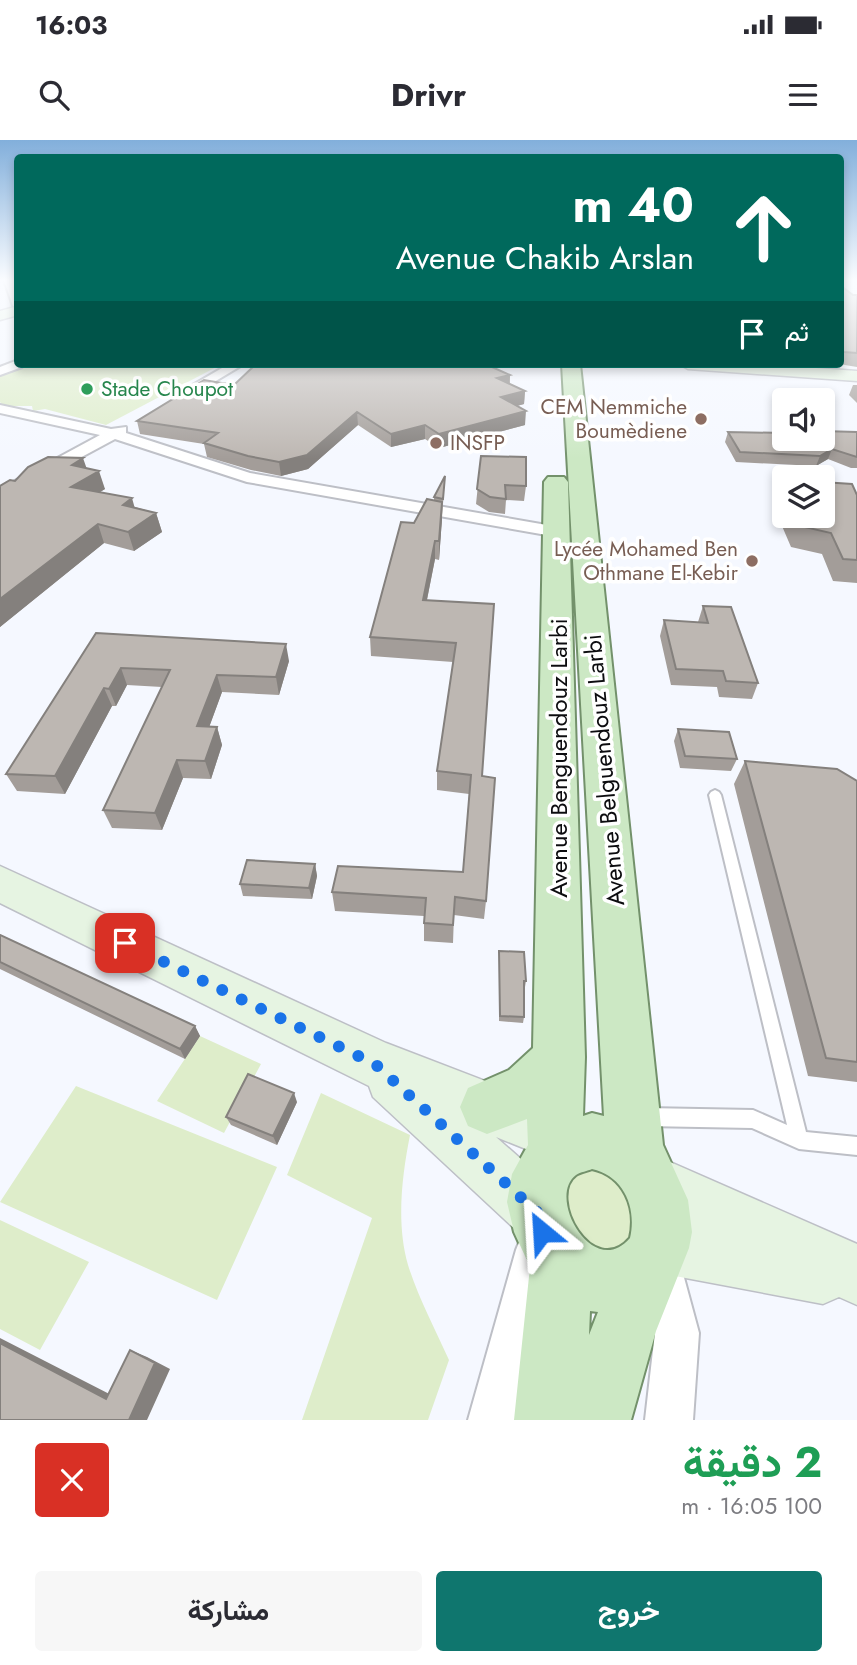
<!DOCTYPE html>
<html lang="ar">
<meta charset="utf-8">
<style>
:root{--surface:#fff;--page:#f7f7f7;--text:#2b2b33;--muted:#7c7c81;--accent:#0f766e}
body{margin:0;font-family:Jost,Vazirmatn,sans-serif;background:var(--page);color:var(--text);direction:rtl;height:100vh;display:flex;flex-direction:column;font-size:26px;white-space:nowrap}
*{box-sizing:border-box;margin:0}
p{font-size:23px;color:var(--muted)}
.icon{flex:none;width:38px;height:38px;fill:none;stroke:currentColor;stroke-width:2;stroke-linecap:round;stroke-linejoin:round}
.map{position:relative;height:1280px;overflow:hidden;direction:ltr}
.details{display:flex;flex-direction:column;background:var(--surface);flex:1}
.details>*{flex:none}
.top-card{position:absolute;left:14px;top:14px;width:830px;height:214px;border-radius:7px;box-shadow:0 4px 10px #0003;direction:rtl;background:#00695c;color:#fff;overflow:hidden}
.tools{position:absolute;left:772px;top:248px;display:grid;gap:14px}
.tools a{display:grid;place-items:center;width:63px;height:63px;border-radius:7px;background:var(--surface);box-shadow:0 4px 10px #0003;font-size:35px}
.pin{position:absolute;display:grid;place-items:center;width:60px;height:60px;color:#fff;margin:-30px;border-radius:14px;box-shadow:0 4px 10px #0006}
.me{position:absolute;width:77px;margin:-38px;rotate:333deg;stroke-linejoin:round;filter:drop-shadow(0 0 5px #0008)}
.turn{display:flex;align-items:center;gap:24px;height:147px;padding:0 35px;font-size:32px}
.turn .icon{width:91px;height:91px;stroke-width:2.5}
.turn b{display:block;font-size:49px;line-height:60px}
.then{display:flex;align-items:center;height:66px;padding:0 35px;background:#0003;gap:14px;font-size:26px}
.round{display:grid;place-items:center;flex:none;width:74px;height:74px;border-radius:7px;background:var(--page)}
.summary{display:flex;align-items:center;justify-content:space-between;height:119px;padding:0 35px}
h1{font-size:42px;font-weight:700;line-height:52px;color:#1e9e55}
.button{display:flex;gap:14px;margin-top:auto;padding:14px 35px}
.button a{flex:1;height:80px;border-radius:7px;background:var(--accent);color:#fff;font-size:28px;font-weight:700;line-height:80px;text-align:center}
.button a+a{background:var(--page);color:var(--text)}
.status{display:flex;justify-content:space-between;align-items:center;height:49px;padding:0 35px;background:var(--surface);direction:ltr}
.status svg{height:19px;fill:currentColor}
header{display:flex;justify-content:space-between;align-items:center;height:91px;padding:0 35px;background:var(--surface);font-size:32px;font-weight:700}
.map>svg:first-child{display:block}
.green{fill:#deedca}
.lines{fill:none;stroke-linecap:round;stroke-linejoin:round}
.service-casing{stroke:#bdbfc6;stroke-width:4}
.minor-casing{stroke:#bdbfc6;stroke-width:4}
.secondary-casing{stroke:#bdbfc6;stroke-width:3}
.primary-casing{stroke:#73916b;stroke-width:4}
.service{fill:#fff;fill-rule:evenodd}
.minor{fill:#fff;fill-rule:evenodd}
.secondary{fill:#e6f4e2;fill-rule:evenodd}
.primary{fill:#cce8c4;fill-rule:evenodd}
.wall{fill:#a39d99}
.shaded-wall{fill:#84807d}
.building{fill:#bdb7b2;stroke:#84807d;stroke-width:2}
.route{stroke:#1a73e8;stroke-width:12;stroke-dasharray:0 21.6}
.leisure-dot{fill:#2e9e5b;stroke:#fff;stroke-width:2.5}
.education-dot{fill:#8d6e63;stroke:#fff;stroke-width:2.5}
.labels{text-anchor:middle;dominant-baseline:central;stroke-width:7;stroke-linejoin:round;paint-order:stroke}
.far-leisure-label{font-size:21px;fill:#27864d;stroke:#fff;text-anchor:start}
.far-education-label{font-size:21px;fill:#785e54;stroke:#fff;text-anchor:end}
.street-label{font-size:24px;fill:#0c0c0f;stroke:#fff}
</style>
<div class="status"><b>16:03</b><svg viewBox="0 0 49 12"><path d="M0 12V9h3v3zM5 12V6h3v6zM10 12V3h3v9zM15 12V0h3v12zM26 1h20v11H26zM47 4h2v5h-2z"/></svg></div>
<header><svg class="icon" aria-label="menu" viewBox="0 0 24 24"><path d="M4 6h16M4 12h16M4 18h16"/></svg>Drivr<svg class="icon" aria-label="search" viewBox="0 0 24 24"><circle cx="10" cy="10" r="6"/><path d="M15 15l6 6"/></svg></header>
<div class="map">
<svg width="857" height="1280" viewBox="0 0 857 1280">
<rect width="100%" height="100%" fill="#f5f8ff"/>
<path class="green" d="M29 224H222L106 285 45 269 33 271 32 266H3L0 262V236Z
M200 896 261 924 224 993 157 961Z
M76 946 277 1027 217 1160 0 1062Z
M321 953 410 995C402 1036 396 1083 408 1125 418 1157 435 1189 449 1220L428 1280H302L372 1078 287 1035Z
M592 1028H603L632 1054C632 1065 635 1081 632 1092 630 1099 623 1104 617 1107 572 1126 540 1040 592 1028Z
M0 1080 89 1122 40 1210 0 1189Z"/>
<g class="lines">
<g class="service-casing">
<path id="service" d="M715 650 719 652 721 655 806 992 857 997V1015L799 1009 752 988 646 986 640 983 637 977 640 971 646 968 753 970 787 985 709 655 711 652Z"/>
</g>
<g class="minor-casing">
<path id="minor" d="M4 140H13L18 152V169L13 166Z
M18 220V224H24L22 227 0 235V227Z
M229 224H244L184 260 172 257Z
M0 265 111 289 126 287V293L250 333 558 387 567 392 558 397 247 342 115 299 0 361V349L100 295 0 273Z
M537 1089 552 1095 558 1110 516 1280H468L516 1110 522 1095Z
M661 1102 676 1108 699 1193 693 1280H645L655 1193 640 1123 646 1108Z"/>
</g>
<g class="secondary-casing">
<path id="secondary" d="M18 166V175L0 180V171Z
M679 224H762L857 231V241L688 229Z
M0 726 386 903 592 982 600 1001 592 1020 573 1028 496 997 557 1051 566 1071 557 1091 537 1100 517 1091 373 957 369 946 0 763Z
M652 1014 857 1104V1165L839 1157 823 1164 659 1133 638 1125 630 1104 638 1083 661 1075 632 1062 624 1042 632 1022Z"/>
</g>
<g class="primary-casing">
<path id="primary" d="M562 224H580L663 1005 688 1060 692 1092 689 1108 656 1191 631 1280H514L530 1127 514 1092 507 1062 512 1034 528 1005 527 979 487 994 468 986 460 967 468 948 509 930 533 908 544 342 548 337H564L568 342 585 917 583 976 592 973 604 976ZM592 1029C624 1036 637 1068 630 1098 593 1141 546 1057 576 1035 580 1032 588 1031 592 1029ZM590 1171 598 1172 589 1195Z"/>
</g>
<use href="#service" class="service"/>
<use href="#minor" class="minor"/>
<use href="#secondary" class="secondary"/>
<use href="#primary" class="primary"/>
</g>
<path class="wall" d="M840 145 853 155H857V227L839 224H840Z
M492 227 510 235V244L525 251 524 264 517 266 525 285 439 308 425 299 391 307 358 285 308 329 281 336 251 330 207 317 204 304 140 294 137 281 234 245Z
M853 245H857V263L849 255Z
M728 292 784 293 857 292V328H851L828 319 816 326 736 322 725 302Z
M481 316 526 346 524 361 506 360 505 374 489 372 476 364Z
M87 328 105 349 100 352 135 367 156 373 162 392 134 411 104 403 0 487V346L15 341Z
M445 336 439 420 435 419 427 460 494 464 482 636 486 761 484 779 454 775 453 803 424 801V776L335 771 332 752 463 732 469 654 437 650V631L453 522 371 516 370 497 414 383 434 360V357Z
M857 355V443L833 441 822 414 791 407 782 386 786 376H822Z
M703 466 758 543 752 559 719 557 717 547 671 545 660 496 664 480 698 482Z
M96 493 289 521 279 555 222 552 209 587H217L222 605 211 639 183 638 162 690 112 688 103 670 162 547 127 545 116 566H112L65 654 17 651 6 634Z
M678 589 737 619 731 631 680 628 674 601Z
M745 621 857 641V942L808 936 734 644Z
M315 724 317 736 312 759 243 756 240 744Z
M0 795 195 886 200 896 185 919 0 829Z
M499 811 526 841 525 847H524V877L523 883 499 881Z
M297 962 277 1005 231 985 226 977Z"/>
<path class="shaded-wall" d="M510 235 509 248 497 238Z
M525 251 524 264 501 270V257Z
M526 271 525 285 439 308V294Z
M357 272 358 285 308 329 281 336 279 322Z
M425 285V299L391 307V294Z
M832 309 828 319 816 326 820 316Z
M83 318 89 335 72 325Z
M99 331 105 349 78 365 71 347Z
M132 358 137 376 123 365Z
M442 362V379L439 420V401Z
M156 373 162 392 134 411 128 392Z
M98 384 104 403 0 487V459Z
M435 401V419L423 479V460Z
M286 504 289 521 279 555 276 537Z
M121 528 127 545 116 566 109 549Z
M217 535 222 552 203 604 197 586Z
M104 548 112 566 65 654 55 636Z
M217 587 222 605 211 639 205 621Z
M177 620 183 638 162 690 155 673Z
M315 724 317 736 312 759 309 748Z
M195 886 200 896 185 919 180 909Z
M294 953 297 962 277 1005 273 996Z
M0 1198 125 1262 106 1259 0 1203Z
M130 1210 147 1217 170 1229 147 1280H129Z"/>
<path class="building" d="M840 145 853 155H857V213L844 212 840 208Z
M256 224H492V227L510 235 497 238 525 251 501 257 526 271 439 294 425 285 391 294 357 272 307 315 279 322 248 316 204 303 218 293 137 281 204 240 234 245Z
M822 291 857 292V317L832 309 820 316 740 312 728 292 784 293V299H822Z
M481 316 526 317V346L505 345 506 359 490 357 477 349Z
M48 317 83 318 72 325 99 331 71 347 132 358 123 365 156 373 128 392 98 384 0 459V346L10 340 15 341 28 327Z
M445 336 443 359 434 357Z
M822 342 852 344 857 355V420L843 419 831 393 800 386 795 376H822Z
M427 359 442 362 439 401H435L423 460 494 464 482 636 495 638 486 761 455 757 453 785 424 783 426 758 332 752 338 726 463 732 471 635 437 631 456 503 370 497 401 382 414 383Z
M703 466 731 467 758 543 726 541 723 531 676 529 664 480 708 483Z
M96 493 286 504 276 537 217 535 197 586 217 587 205 621 177 620 155 673 103 670 170 530 121 528 109 549 104 548 55 636 6 634Z
M678 589 729 592 737 619 685 616Z
M745 621 837 629 857 641V922L826 918Z
M247 720 315 724 309 748 240 744Z
M0 795 195 886 180 909 0 822Z
M499 811 524 812 526 841H524V877L500 876Z
M248 934 294 953 273 996 226 977Z
M0 1203 106 1259 130 1210 155 1223 129 1280H0Z"/>
<linearGradient id="sky" x2="0" y2="1"><stop stop-color="#82afdb"/><stop offset="0.44" stop-color="#fafcff"/><stop offset="1" stop-color="#fafcff" stop-opacity="0"/></linearGradient>
<rect width="857" height="319" fill="url(#sky)"/>
<g class="lines">
<path class="route" d="M125 803 375 924 537 1072 542 1092"/>
</g>
<circle class="leisure-dot" cx="87" cy="249" r="7"/>
<g class="education-dot">
<circle cx="701" cy="279" r="7"/>
<circle cx="436" cy="303" r="7"/>
<circle cx="752" cy="421" r="7"/>
</g>
<g class="labels">
<g class="far-leisure-label">
<text x="101" y="249">Stade Choupot</text>
</g>
<g class="far-education-label">
<text x="687" y="267">CEM Nemmiche<tspan x="687" dy="24">Boumèdiene</tspan></text>
<text x="450" y="303" text-anchor="start">INSFP</text>
<text x="738" y="409">Lycée Mohamed Ben<tspan x="738" dy="24">Othmane El-Kebir</tspan></text>
</g>
<g class="street-label">
<text transform="translate(558 618) rotate(-90)">Avenue Benguendouz Larbi</text>
<text transform="translate(604 630) rotate(-95)">Avenue Belguendouz Larbi</text>
</g>
</g>
</svg>
<div class="tools">
<a><svg class="icon" aria-label="sound" viewBox="0 0 24 24"><path d="M4 9h4l5-4v14l-5-4H4zM17 9q2 3 0 6"/></svg></a>
<a><svg class="icon" aria-label="layers" viewBox="0 0 24 24"><path d="M12 4l9 5-9 5-9-5zM3 14l9 5 9-5"/></svg></a>
</div>
<div class="pin" style="left:125px;top:803px;background:#d93025"><svg class="icon" aria-label="arrive" viewBox="0 0 24 24"><path d="M6 21V4h12l-3 4 3 4H6"/></svg></div>
<svg class="me" style="left:542px;top:1092px" viewBox="-20 -20 40 40"><path d="M0-17L14 15 0 8-14 15z" fill="#1a73e8" stroke="#fff" stroke-width="4"/></svg>
<div class="top-card">
<div class="turn"><svg class="icon" aria-label="ahead" viewBox="0 0 24 24"><path d="M12 20V5M6 11l6-6 6 6"/></svg><div><b>40 m</b>Avenue Chakib Arslan</div></div>
<div class="then">ثم<svg class="icon" aria-label="arrive" viewBox="0 0 24 24"><path d="M6 21V4h12l-3 4 3 4H6"/></svg></div>
</div>
</div>
<section class="details">
<div class="summary"><div><h1>2 دقيقة</h1><p>100 m · 16:05</p></div><a class="round" style="background:#d93025;color:#fff"><svg class="icon" aria-label="close" viewBox="0 0 24 24"><path d="M6 6l12 12M18 6L6 18"/></svg></a></div>
<div class="button"><a>خروج</a><a>مشاركة</a></div>
</section>
